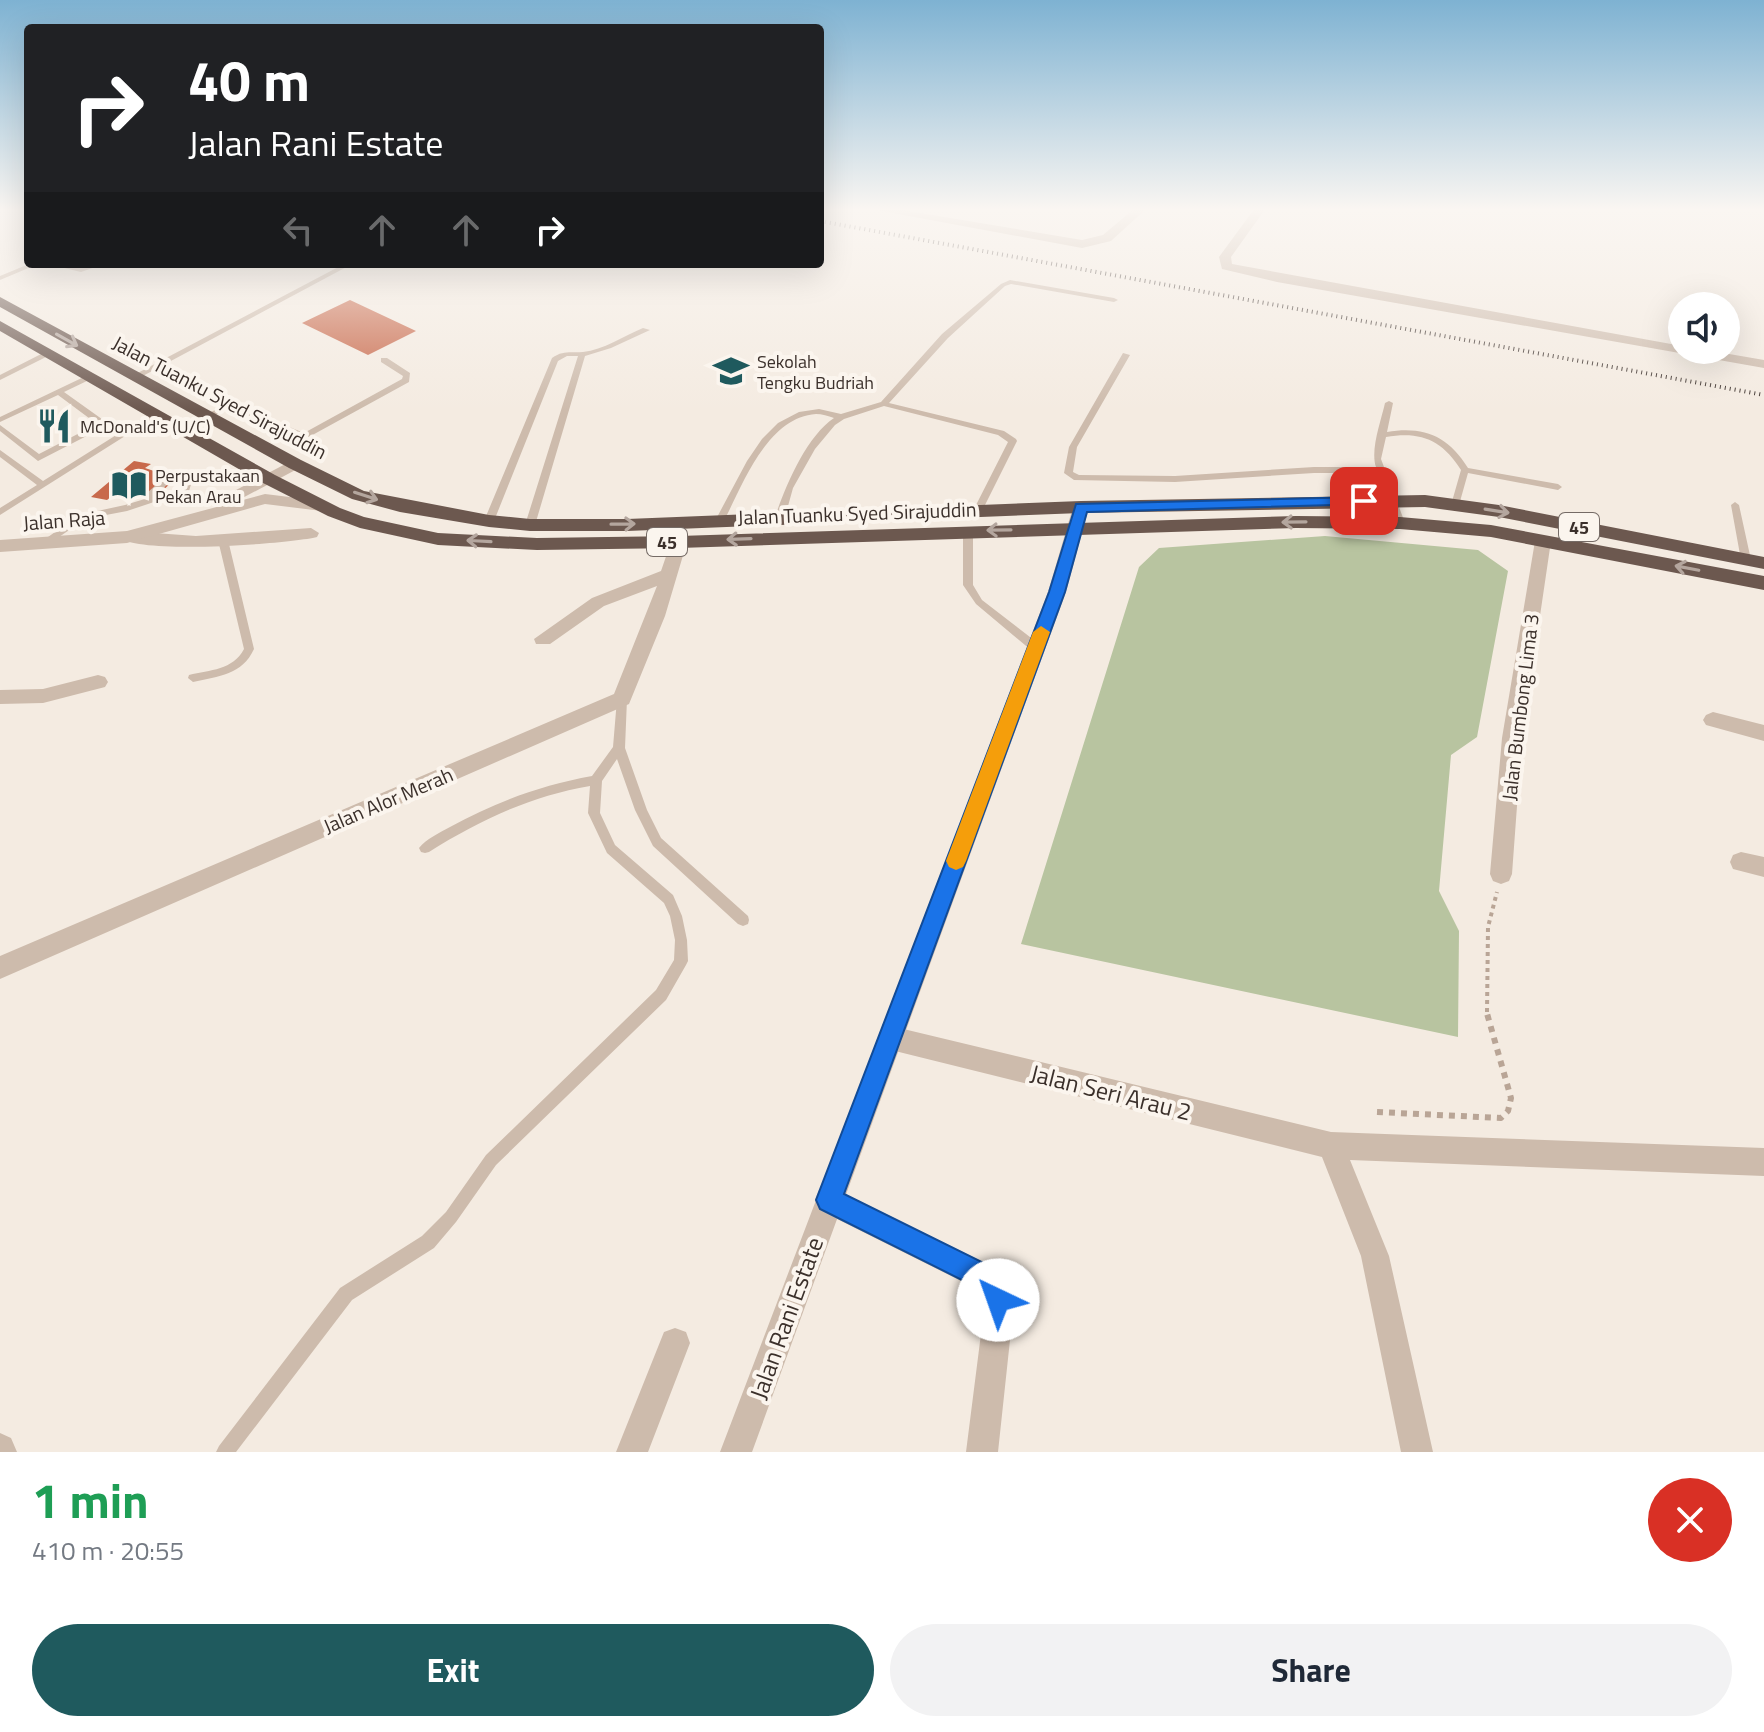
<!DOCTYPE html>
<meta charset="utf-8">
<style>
:root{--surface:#fff;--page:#f2f2f3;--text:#1f2937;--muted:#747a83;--accent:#1f5a5e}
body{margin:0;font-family:"Titillium Web",sans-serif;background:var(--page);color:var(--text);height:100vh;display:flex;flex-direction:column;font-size:30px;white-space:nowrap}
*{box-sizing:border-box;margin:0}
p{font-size:26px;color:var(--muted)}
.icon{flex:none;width:44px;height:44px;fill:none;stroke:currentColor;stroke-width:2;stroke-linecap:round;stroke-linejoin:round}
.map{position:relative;height:1452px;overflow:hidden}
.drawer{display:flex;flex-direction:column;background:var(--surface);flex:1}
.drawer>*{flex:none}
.banner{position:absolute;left:24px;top:24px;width:800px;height:244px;border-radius:8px;box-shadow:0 8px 32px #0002;background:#202124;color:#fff;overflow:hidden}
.controls{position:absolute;left:1668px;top:292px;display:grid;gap:16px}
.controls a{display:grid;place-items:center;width:72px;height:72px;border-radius:50%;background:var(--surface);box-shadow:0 8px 32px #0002;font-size:40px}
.pin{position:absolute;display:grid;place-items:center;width:68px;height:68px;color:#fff;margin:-34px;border-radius:16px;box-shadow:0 4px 12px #0006}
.me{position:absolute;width:88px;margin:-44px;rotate:318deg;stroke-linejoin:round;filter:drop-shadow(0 0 6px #0008)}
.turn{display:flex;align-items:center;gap:28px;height:168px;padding:0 32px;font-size:36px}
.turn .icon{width:104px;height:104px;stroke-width:2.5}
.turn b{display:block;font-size:56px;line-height:68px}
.lanes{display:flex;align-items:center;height:76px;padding:0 32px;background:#0003;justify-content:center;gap:40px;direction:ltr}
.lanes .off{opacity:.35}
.round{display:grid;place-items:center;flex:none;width:84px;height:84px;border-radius:42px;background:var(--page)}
.headline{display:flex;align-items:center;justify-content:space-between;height:136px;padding:0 32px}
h1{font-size:48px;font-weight:700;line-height:60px;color:#1e9e55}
.action{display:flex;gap:16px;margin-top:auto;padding:16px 32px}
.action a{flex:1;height:92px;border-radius:48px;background:var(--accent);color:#fff;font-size:32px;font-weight:700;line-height:92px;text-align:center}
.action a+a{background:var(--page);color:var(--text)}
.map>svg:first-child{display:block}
.green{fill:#b8c4a0}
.building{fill:#c8694b}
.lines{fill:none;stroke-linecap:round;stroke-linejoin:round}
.path-far1{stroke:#b9a596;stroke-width:4;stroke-dasharray:4 4;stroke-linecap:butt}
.path{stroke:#b9a596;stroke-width:6;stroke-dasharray:6 6;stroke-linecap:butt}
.service{fill:#cdbbac;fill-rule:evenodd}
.minor{fill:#cdbbac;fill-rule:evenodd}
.tertiary{fill:#cdbbac;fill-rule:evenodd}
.trunk{fill:#6c584f;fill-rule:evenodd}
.rail{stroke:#3b302b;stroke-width:4;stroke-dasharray:1 4;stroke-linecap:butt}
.oneway{stroke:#b4a69e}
.route{fill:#1a73e8;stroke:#114b97;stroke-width:2}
.slow{fill:#f59e0b}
.labels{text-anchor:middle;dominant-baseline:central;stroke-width:8;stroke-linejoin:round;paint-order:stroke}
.far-poi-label{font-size:18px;fill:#3b302b;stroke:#fbf5ee;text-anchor:start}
.shield{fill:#fbf5ee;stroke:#756b66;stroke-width:2}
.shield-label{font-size:18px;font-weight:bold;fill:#3b302b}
.street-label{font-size:20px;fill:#3b302b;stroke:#fbf5ee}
.near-street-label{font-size:24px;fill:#3b302b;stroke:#fbf5ee}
</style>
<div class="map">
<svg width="1764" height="1452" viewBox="0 0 1764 1452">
<rect width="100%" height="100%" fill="#f4ebe1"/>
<path class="green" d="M1325 536 1478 550 1508 571 1477 737 1451 755 1439 891 1459 931 1458 1037 1021 944 1139 567 1159 548Z"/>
<path class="building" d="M350 300 416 331 368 355 302 323Z
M134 461 151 464 145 468 166 475 162 478 174 480 158 495 128 494 124 498 112 496 107 500 91 497Z"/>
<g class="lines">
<path class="path-far1" d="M1487 1012 1488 927 1497 892"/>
<path class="path" d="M1377 1112 1501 1118 1508 1111 1511 1098 1486 1010"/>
<path class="service" d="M29 264H38L0 280V276Z
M48 264C59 264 72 269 83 267 91 266 96 264 104 264L81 272Z
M344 264H352L139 378 132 376Z
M1010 280 1114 298 1118 300 1114 302 1011 284 1005 286 948 338 889 403 1004 431 1016 439 1017 441 981 513H975L973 511 1008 442 998 435 884 406 844 419 835 425 815 449 793 488 785 517 780 520 775 517C786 485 806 437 834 418 828 416 822 414 816 414 767 417 742 486 723 523H717L715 521 747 461 762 439 778 423 799 412 819 409 841 414 881 402 942 334 1001 284Z
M643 328 650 330 611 348 585 356 535 525 530 528 525 525 578 356H567L558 361 494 521 492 523H486L484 521 552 358C563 350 570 353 583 352 603 350 624 336 643 328Z
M45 352 52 354 0 380V375Z
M1123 353 1130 355 1077 447 1073 472 1079 475 1175 476 1314 467H1376C1370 450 1381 421 1385 403L1389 401 1393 403 1387 432C1424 426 1448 436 1468 468L1558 484 1562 487 1558 490 1468 473 1459 505 1458 507H1452L1451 505 1461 470C1442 440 1421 431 1386 437L1381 459 1405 523 1400 526 1395 523 1378 473H1314L1175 482 1074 480 1064 473 1069 447Z
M381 358H387L410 373 409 382 307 438H301L231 408 211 417H208L204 415 231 403 304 433 402 379 403 376 381 362Z
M88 375H91V379L64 392 106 422V426L38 461 0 431V425L39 454 97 424 58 395 0 422V417Z
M153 412H156L160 414 0 515V508L37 485 0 457V450L43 481Z
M181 474 192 481 189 491 172 501 154 502 127 511 85 519 49 544H43L41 542 79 515 125 505 148 498V492L165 477ZM180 480 183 482 181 489 168 496H156V495L171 481Z
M1735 502 1739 505 1751 560 1746 563 1741 560 1731 505Z
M968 528 973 531V585L982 600 1039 644 1040 647 1039 650H1031L976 604 963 585V531Z
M223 537 228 540 254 649C242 675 219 676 193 682L188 678 189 675C210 670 233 670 244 649L218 540Z
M622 695 627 699 625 748 647 810 661 838 748 916 749 920 748 924 743 926 738 924 653 846 635 810 617 759 602 781 600 813 615 845 673 895 682 916 687 940 688 961 686 965 666 1000 496 1165 456 1222 434 1248 352 1300 236 1452H216L219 1446 340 1288 422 1236 446 1212 486 1155 656 990 674 960 675 940 670 916 664 903 607 853 588 813 590 786C531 796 480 820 429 852L425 853 421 852 419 848C426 839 439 833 450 827 495 802 542 785 592 776L613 747 617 699Z"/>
<path class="minor" d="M866 208H890L1082 240 1103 235 1135 208H1147L1111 241 1082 248Z
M1255 208H1266L1231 257 1232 264 1682 346V350H1706L1764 360V368L1277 282 1222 269 1219 257Z
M311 528 319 533 317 537C289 544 136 555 119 537L127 531 196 536Z
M1543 535 1551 541 1522 738 1512 874 1509 881 1501 884 1493 881 1490 874 1502 738 1535 541Z
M679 536 687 542 665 616 629 704 0 979V956L614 694 657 586 604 606 550 644H536L534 639 592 598 661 571 671 542Z
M98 675 105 677 108 682 105 687 43 703 0 704V690L43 689Z
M1713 712 1764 725V741L1706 725 1703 720 1706 715Z
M1741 852 1764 857V877L1733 869 1730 862 1733 855Z
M891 1026 1331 1132 1764 1148V1176L1350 1160 1389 1256 1433 1452H1401L1361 1256 1322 1157 891 1050 882 1047 878 1038 882 1029Z
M829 1186 993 1267 1005 1280 1013 1312 998 1452H966L983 1318 981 1296 973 1287 819 1210 815 1200 819 1190Z
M675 1328 686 1332 690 1343 648 1452H616L664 1332Z
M0 1433 11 1438 17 1452H0Z"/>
<path class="tertiary" d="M295 459 301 461V467L233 503H221L219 499Z
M265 494 322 501 330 506 322 511 265 504 127 543 0 552V540L127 531Z
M1081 502 1089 507 1066 592 752 1452H720L1048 592 1073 507Z"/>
<path class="trunk" d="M0 297 301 460 364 491 489 515 530 519H627L1081 501 1425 495 1499 505 1764 557V569L1499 517 1425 507 1081 513 627 531H530L489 527 400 512 352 499 289 468 0 307Z
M0 321 275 475 340 508 364 517 438 533 537 538 679 536 1296 516 1400 517 1491 525 1764 576V590L1491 537 1400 529 1296 528 679 548 537 550 438 545 360 528 328 516 263 483 0 331Z"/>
<path class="rail" d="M820 221 1764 395"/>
</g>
<defs><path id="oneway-shaft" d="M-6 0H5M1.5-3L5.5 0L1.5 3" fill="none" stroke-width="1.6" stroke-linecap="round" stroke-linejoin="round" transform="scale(2)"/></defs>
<g class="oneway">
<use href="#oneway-shaft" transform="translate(67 340) rotate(29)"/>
<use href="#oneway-shaft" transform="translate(366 496) rotate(18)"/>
<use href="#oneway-shaft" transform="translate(1497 511) rotate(9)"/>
<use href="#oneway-shaft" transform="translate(1294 522) rotate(179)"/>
<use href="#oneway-shaft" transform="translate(623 524) rotate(-1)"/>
<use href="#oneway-shaft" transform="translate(999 530) rotate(179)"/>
<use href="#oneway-shaft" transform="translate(739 539) rotate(178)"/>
<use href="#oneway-shaft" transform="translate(479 541) rotate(-177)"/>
<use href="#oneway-shaft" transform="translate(1687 568) rotate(-169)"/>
</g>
<linearGradient id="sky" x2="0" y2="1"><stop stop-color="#7eb2d2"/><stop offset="0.51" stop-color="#faf6f2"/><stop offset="1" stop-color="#faf6f2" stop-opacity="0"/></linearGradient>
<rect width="1764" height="411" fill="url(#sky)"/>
<path class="route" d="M1364 497 1370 498V504L1087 512 1065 592 844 1194 992 1267C1004 1277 1007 1286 1011 1300L1008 1309 998 1313 988 1309 982 1293 974 1286 820 1209 816 1200 1049 592 1076 504Z"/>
<path class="slow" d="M1041 626 1050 632 966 861 963 867 956 870 949 867 946 861 1033 632Z"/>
<defs>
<g id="school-bare" transform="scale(2.76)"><path d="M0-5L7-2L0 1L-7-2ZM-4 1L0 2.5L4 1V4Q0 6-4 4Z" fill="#1f5a5e" stroke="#fbf5ee" stroke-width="2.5" paint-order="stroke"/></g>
<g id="restaurant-bare" transform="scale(2.76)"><path d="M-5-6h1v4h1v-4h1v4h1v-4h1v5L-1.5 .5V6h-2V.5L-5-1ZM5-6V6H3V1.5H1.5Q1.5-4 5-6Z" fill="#1f5a5e" stroke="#fbf5ee" stroke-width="2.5" paint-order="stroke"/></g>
<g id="library-bare" transform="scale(2.76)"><path d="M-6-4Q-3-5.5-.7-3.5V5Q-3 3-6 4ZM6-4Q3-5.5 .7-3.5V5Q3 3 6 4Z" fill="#1f5a5e" stroke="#fbf5ee" stroke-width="2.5" paint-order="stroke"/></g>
</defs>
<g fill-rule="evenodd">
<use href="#school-bare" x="731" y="371"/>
<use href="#restaurant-bare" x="54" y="426"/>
<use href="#library-bare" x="129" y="485"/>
</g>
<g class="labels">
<g class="far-poi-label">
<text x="757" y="361">Sekolah<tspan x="757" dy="21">Tengku Budriah</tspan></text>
<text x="80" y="426">McDonald's (U/C)</text>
<text x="155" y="475">Perpustakaan<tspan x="155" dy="21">Pekan Arau</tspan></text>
</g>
<g class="shield">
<rect x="1559" y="513" width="40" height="28" rx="6"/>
<rect x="647" y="528" width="40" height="28" rx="6"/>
</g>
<g class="shield-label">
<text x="1579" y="527">45</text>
<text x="667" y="542">45</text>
</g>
<g class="street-label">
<text transform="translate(220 397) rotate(28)">Jalan Tuanku Syed Sirajuddin</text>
<text transform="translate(857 513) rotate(-2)">Jalan Tuanku Syed Sirajuddin</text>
<text transform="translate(64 520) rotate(-4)">Jalan Raja</text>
<text transform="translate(1520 707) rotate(-83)">Jalan Bumbong Lima 3</text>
<text transform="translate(388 800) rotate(-23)">Jalan Alor Merah</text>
</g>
<g class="near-street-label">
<text transform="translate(1111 1092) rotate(14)">Jalan Seri Arau 2</text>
<text transform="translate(786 1318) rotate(-70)">Jalan Rani Estate</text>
</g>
</g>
</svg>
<div class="controls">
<a><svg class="icon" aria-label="sound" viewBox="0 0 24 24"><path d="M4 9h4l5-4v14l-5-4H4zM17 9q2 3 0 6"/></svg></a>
</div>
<div class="pin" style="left:1364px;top:501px;background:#d93025"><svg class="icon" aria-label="arrive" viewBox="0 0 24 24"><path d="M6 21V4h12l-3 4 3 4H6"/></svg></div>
<svg class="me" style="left:998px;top:1300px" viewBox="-20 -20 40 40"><circle r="19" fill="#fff"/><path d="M0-13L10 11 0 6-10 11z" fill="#1a73e8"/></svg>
<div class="banner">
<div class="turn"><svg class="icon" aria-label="right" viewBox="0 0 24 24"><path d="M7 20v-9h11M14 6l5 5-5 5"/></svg><div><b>40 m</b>Jalan Rani Estate</div></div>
<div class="lanes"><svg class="icon off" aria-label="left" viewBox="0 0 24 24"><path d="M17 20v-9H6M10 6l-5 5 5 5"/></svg><svg class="icon off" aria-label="ahead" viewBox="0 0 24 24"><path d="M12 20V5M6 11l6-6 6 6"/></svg><svg class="icon off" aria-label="ahead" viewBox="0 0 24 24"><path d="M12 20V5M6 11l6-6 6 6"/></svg><svg class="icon" aria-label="right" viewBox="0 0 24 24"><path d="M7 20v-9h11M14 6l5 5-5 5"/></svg></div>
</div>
</div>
<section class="drawer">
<div class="headline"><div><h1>1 min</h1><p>410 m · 20:55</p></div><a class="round" style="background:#d93025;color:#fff"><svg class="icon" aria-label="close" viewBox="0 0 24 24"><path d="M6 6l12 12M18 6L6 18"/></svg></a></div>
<div class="action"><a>Exit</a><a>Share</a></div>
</section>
